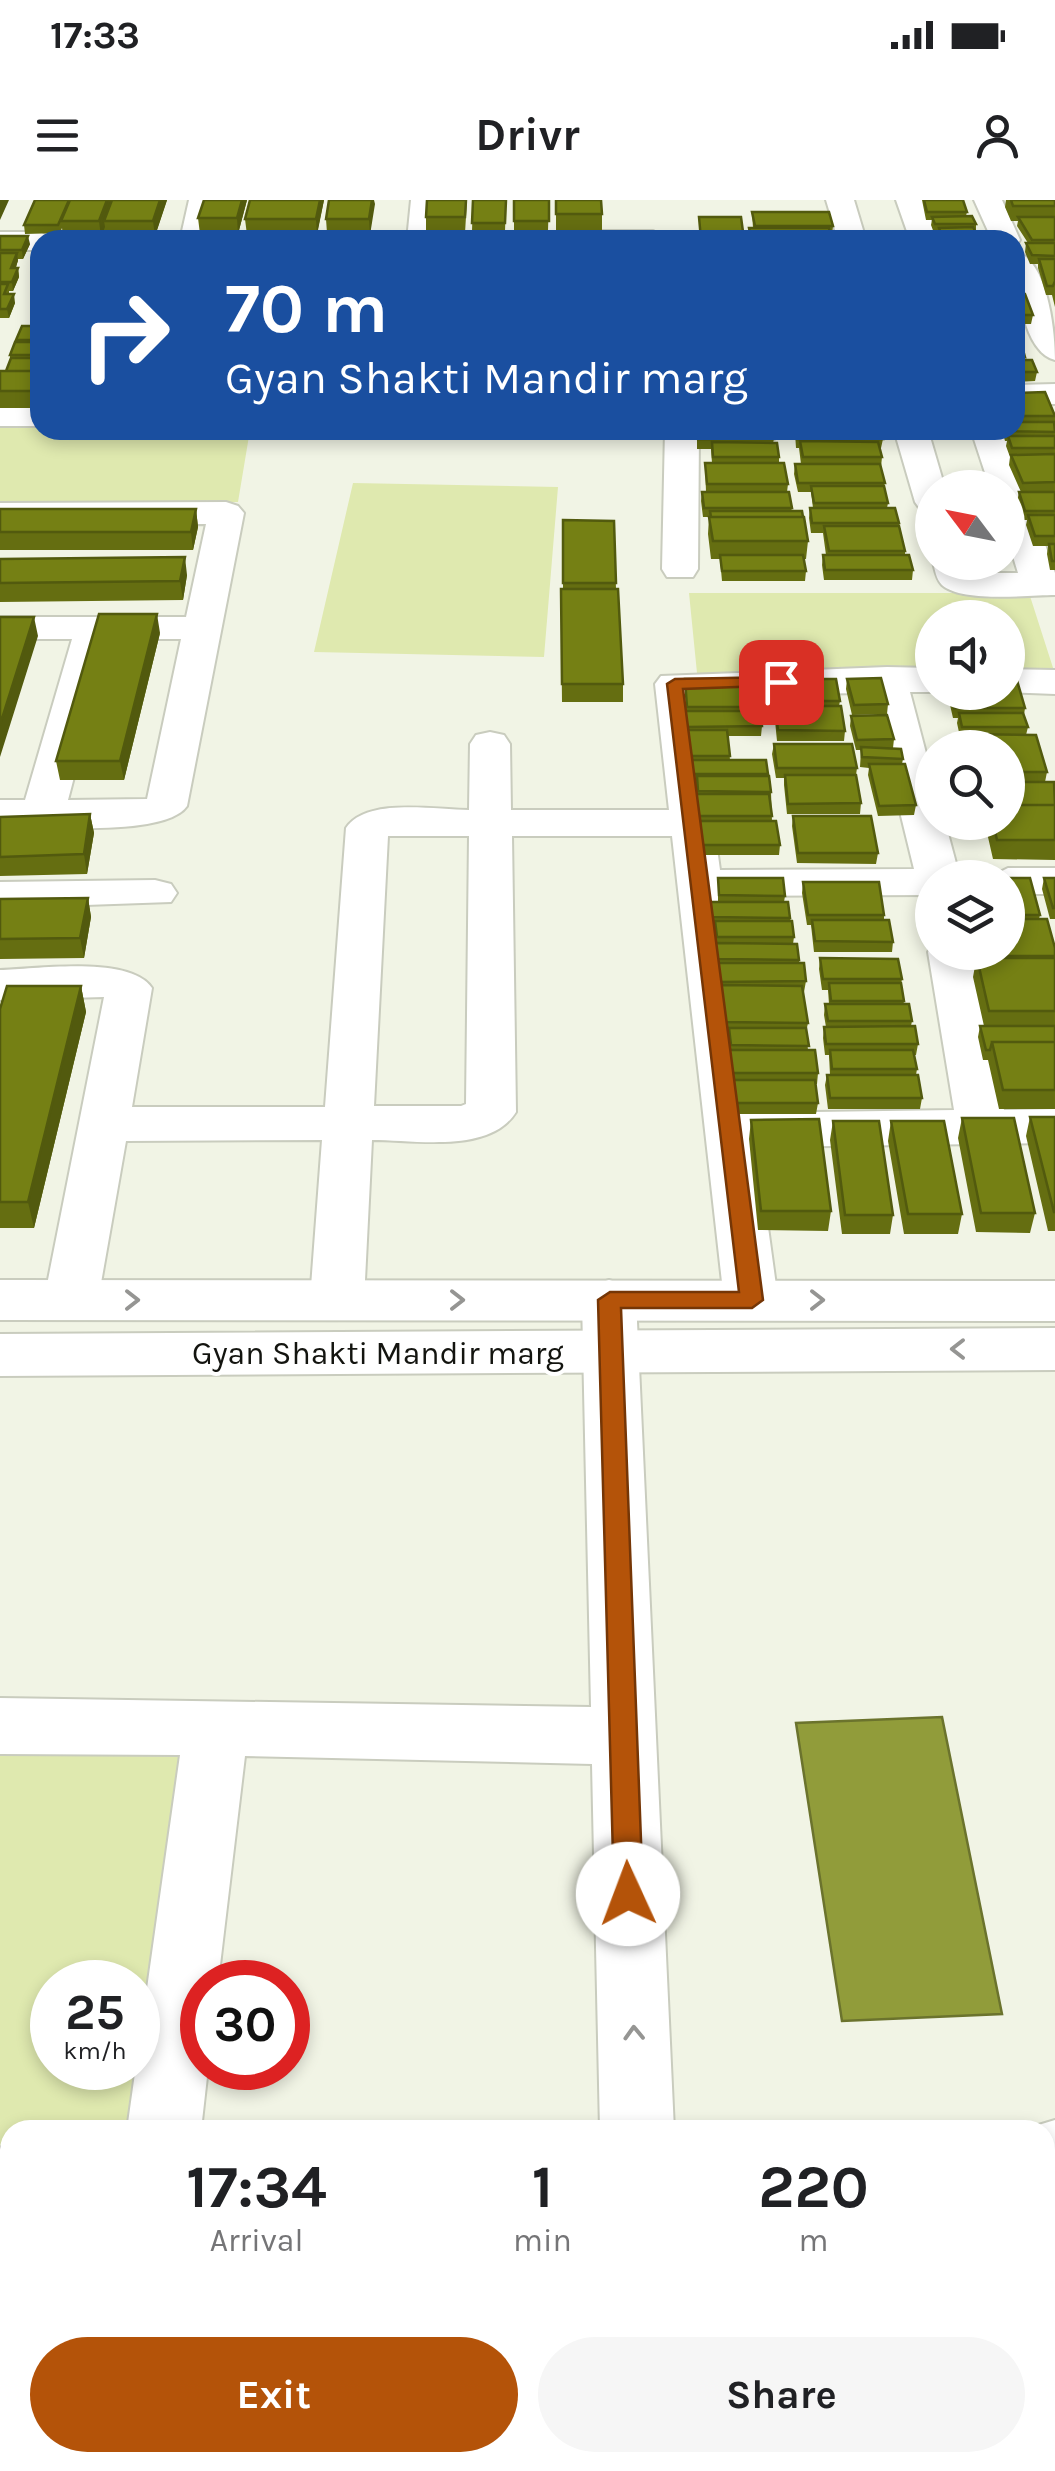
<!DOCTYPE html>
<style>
:root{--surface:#fff;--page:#f6f6f6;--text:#202124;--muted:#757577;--accent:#b45309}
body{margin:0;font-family:Karla,sans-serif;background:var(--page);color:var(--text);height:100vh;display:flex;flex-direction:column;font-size:38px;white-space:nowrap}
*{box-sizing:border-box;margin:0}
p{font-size:32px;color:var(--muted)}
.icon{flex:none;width:55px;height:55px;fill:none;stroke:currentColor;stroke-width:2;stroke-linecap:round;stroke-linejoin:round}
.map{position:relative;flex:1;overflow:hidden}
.sheet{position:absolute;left:0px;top:1920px;width:1055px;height:352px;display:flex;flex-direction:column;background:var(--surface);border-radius:30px 30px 0 0;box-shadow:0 5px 15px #0003}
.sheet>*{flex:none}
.guide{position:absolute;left:30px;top:30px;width:995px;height:210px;border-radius:30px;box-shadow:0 5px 15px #0003;background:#1a4fa0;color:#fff;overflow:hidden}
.needle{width:65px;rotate:302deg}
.buttons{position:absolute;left:915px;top:270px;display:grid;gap:20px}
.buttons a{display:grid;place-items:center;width:110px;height:110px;border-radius:50%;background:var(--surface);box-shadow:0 5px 15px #0003;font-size:50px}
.speed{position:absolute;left:30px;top:1760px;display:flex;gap:20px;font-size:50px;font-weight:700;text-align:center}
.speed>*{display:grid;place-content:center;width:130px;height:130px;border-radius:50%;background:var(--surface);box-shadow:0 5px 15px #0003;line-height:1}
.speed small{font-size:25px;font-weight:400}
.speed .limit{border:15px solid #d22;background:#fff;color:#111}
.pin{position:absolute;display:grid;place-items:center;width:85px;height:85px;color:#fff;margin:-42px;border-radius:20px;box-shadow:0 5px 15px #0006}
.me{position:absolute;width:110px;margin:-55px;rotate:358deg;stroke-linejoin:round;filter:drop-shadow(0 0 8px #0008)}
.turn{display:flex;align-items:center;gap:35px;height:210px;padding:0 30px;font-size:45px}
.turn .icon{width:130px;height:130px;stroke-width:2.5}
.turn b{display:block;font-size:70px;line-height:85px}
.eta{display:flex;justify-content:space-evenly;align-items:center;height:170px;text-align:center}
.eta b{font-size:60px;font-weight:700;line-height:70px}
.button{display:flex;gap:20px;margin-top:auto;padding:20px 30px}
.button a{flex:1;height:115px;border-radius:60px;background:var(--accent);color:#fff;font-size:40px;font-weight:700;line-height:115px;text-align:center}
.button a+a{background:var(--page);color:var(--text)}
.status{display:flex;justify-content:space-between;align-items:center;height:70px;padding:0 50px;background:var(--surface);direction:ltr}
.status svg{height:28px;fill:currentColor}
header{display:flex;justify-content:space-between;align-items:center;height:130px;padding:0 30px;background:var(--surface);font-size:45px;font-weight:700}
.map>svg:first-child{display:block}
.green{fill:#dfe9af;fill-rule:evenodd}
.water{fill:#919c3a;stroke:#6b732d;stroke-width:2.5}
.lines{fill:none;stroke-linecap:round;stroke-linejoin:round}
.minor-casing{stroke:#c9ccbe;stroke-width:4}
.tertiary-casing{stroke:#c9ccbe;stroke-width:4}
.path{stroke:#8e9085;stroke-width:9;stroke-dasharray:6 10;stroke-linecap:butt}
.minor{fill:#fff;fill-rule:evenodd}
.tertiary{fill:#fff;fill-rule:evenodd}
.wall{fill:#656e11}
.shaded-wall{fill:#525a0e}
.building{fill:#758014;stroke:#525a0e;stroke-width:2.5}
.oneway{stroke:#959593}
.route{fill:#b45309;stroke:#753606;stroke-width:2.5}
.labels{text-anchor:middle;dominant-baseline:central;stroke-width:8;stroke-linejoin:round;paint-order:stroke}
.street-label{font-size:32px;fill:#13140f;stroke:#fff}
</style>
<div class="status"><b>17:33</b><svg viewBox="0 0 49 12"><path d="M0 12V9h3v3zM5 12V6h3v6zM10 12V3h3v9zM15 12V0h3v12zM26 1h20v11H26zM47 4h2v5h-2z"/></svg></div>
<header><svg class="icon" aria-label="menu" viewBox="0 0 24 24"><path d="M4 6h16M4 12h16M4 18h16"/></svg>Drivr<svg class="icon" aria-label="person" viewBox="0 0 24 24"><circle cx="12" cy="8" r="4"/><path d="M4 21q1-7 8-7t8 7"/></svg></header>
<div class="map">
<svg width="1055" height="2271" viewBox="0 0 1055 2271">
<rect width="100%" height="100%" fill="#f1f4e5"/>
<path class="green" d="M0 222H40V230H250L238 302 0 304Z
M353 283 558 287 544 457 314 452Z
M689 393H1029L1055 474H1008V418H932V474L697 473Z
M0 1546 185 1547 133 1930H10V2262L87 2263 86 2271H0ZM52 1782H138V1868H52Z"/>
<path class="water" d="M942 1517 1002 1814 842 1821 796 1523Z"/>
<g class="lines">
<g class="minor-casing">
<path id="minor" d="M189 0H217L208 40H180Z
M411 0H439L435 40H407Z
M826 0H854L866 40H838Z
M896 0H924L938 40H910Z
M974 0H1002L1020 40 1016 46 1015 40H992Z
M592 31H653L667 40H578Z
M0 32H40L54 40H40V50H0Z
M1015 51C1048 60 1055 132 1055 160 1022 152 1015 80 1015 51Z
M1055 184V204L1015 205V185Z
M0 206H40V226H0Z
M665 230H699L698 369 693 377H667L662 369Z
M894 230H928L945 288H932V312L920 309 915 302Z
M971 230H1005L1055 373V395C1029 395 962 403 942 385 936 379 935 370 933 362H969L974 373H1018L1008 340V288H990Z
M226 302 238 306 244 313 187 606C165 638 40 626 0 626V600H25L72 439H0V417H186L206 324 0 325V303ZM110 439H181L147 599 68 600Z
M887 467 932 468V492H910L932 576V622H945L960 678H932V695L723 696 753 913 954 910 928 752 932 746V752H974L1004 910 1055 909V943L757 947 778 1100 770 1114 751 1120 732 1114 724 1100 672 636H512L516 912C490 954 415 940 372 940L364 1100 356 1114 337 1120 318 1114 310 1100 322 940 126 941 98 1100 90 1114 71 1120 52 1114 44 1100 104 797 0 800V770C37 769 130 755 152 788L132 907H325L346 628C367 597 435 610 469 610L470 544 476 535 490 532 504 535 510 544 511 610H669L655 484 661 476ZM871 493 914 669 720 670 696 495ZM388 636H469L466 904 461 906H374Z
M1008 469 1055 470V494L1007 492Z
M1008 668H1055V694H1008V678H988Z
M155 680 171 684 177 693 171 702 0 708V682Z
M609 1080 628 1086 636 1100 674 1930H600L592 1564 245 1556 218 1782H202V1868H208L201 1930H127L180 1555 0 1554V1498L591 1507 582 1100 590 1086Z
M1055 1920V1994L1045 1995V1930H1022Z
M77 2262H159L158 2271H76Z
M608 2262H690V2271H608Z
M788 2262H918L920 2268 922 2262H1006L1002 2271H785Z"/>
</g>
<g class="tertiary-casing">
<path id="tertiary" d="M0 1080 1055 1081V1121L0 1120Z
M1055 1128V1170L0 1176V1134Z"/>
</g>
<path class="path" d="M0 1950H10"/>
<use href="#minor" class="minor"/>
<use href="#tertiary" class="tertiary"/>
</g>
<path class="wall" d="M35 0H167L155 36H63L62 28 60 33 25 34 24 25Z
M247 0 238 34H200L198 18Z
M324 0 317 33H327L326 19 329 0H374L370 33 247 35 245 19Z
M467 0 465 33H426V17Z
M473 0H506L505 31H472Z
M514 0H549L548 30H514Z
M556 0 602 14V30H556Z
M922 0H963L967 12 966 16 976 24V40H938L939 33H934L931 25 932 20H926Z
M1006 0H1055V107L1052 95H1046L1038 68V64H1030L1025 52 1026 43H1028L1017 26 1018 21H1011L1005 7Z
M752 12 833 26 832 35H830L831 40H749V28H753Z
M699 17 744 39V40H700Z
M0 36 30 44 23 59H18L16 68H18L19 77 13 91H9V94L15 103 9 118H0Z
M40 80V208H0V171H6L10 159V155L17 142 16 140 34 126 38 113 37 105 38 101H35L33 92Z
M1015 94 1033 115 1031 124H1015Z
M1015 128 1016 139 1025 157 1024 160 1037 172 1035 181 1015 182Z
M1015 193 1055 215V291L1021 292 1009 265 1010 257 1006 246 1007 241H1005L1002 230H1015Z
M697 230 774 239 773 243 779 257V263L788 284 787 292 792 311 808 341 806 359H804L806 371 805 381H722L720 359H711L708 334 709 317H703L701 301 702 292H706L705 263H712L711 249H697Z
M792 230H880L883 239 881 248H880L882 257 881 267 888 303 887 308 899 323 905 351V355L913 370 912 380H824L822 365 823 355H826L823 333H811L809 318 810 308H813L811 292H798L794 274 795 264H801L799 248H796L795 233H793Z
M1019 292H1055V370H1050L1047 354 1048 346H1033L1026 325 1027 320H1023L1017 302Z
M0 309H196L198 327 193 350H0Z
M563 320 614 321 616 389 623 484V502H562L561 407 563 389Z
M0 359 187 375 183 400 0 402Z
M160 433 124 580H60L56 561Z
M685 479 756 507V511L762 526 761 536H728L730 560H766L771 592 772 621 780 645 779 655H702L699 627H696V584H692L691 566H689L685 521 686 511Z
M763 479 840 501 839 506 845 531 844 541H777L774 511H765L762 489Z
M847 479 888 504 887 514 852 515 846 489Z
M947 492H1008L1025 508 1024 515 1028 527 1026 535 1047 572 1045 582 1055 585V660L993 659 985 624V622H1008V548H964V537H960L957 523 958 518H953Z
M851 516 894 539 893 548 903 559 902 564 916 605 914 615 878 616 868 575 869 568 860 567 861 550H856L850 526Z
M774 544 857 568 856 575 861 603 860 614H787L784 585V578H776L772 554Z
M90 614 94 633 87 674 0 676V617Z
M793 616 878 653 876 664 797 663 792 626Z
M718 678 785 696 784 702 790 718 794 737 793 744 806 781 804 792H803L808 823 806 832 808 850 818 873 817 884H815L818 903 816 914H731L728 860 729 833H720L716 796 718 785 717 770H713L712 754 713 743H715V727H710L708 713 709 702H718Z
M1008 678 1040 715 1039 719 1055 748V909H999L988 860H983L978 837 980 826H984L973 777 975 766H970L967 752H1008Z
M1044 678H1055V719H1050L1042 689Z
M803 682 884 715V720L893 742 892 752H814L811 725H807L802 693Z
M88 698 91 717 84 758 0 759V699Z
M820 758 902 779 901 784 904 804 912 821 911 826 918 844 916 855H914L917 869 916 875 922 898 920 909H828L825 885 827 875H830L829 855H825L823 838 824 827H826L824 815 825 804H829L828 790H822L819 769Z
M81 786 86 812 34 1028H0V809Z
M1030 917H1055V1031H1048L1026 936Z
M962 918 1035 1013 1030 1033 976 1032 958 938Z
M751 920 831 1011 828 1031 758 1030 749 939Z
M833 921 893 1015 890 1034H842L830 940Z
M891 921 962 1014 958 1034H904L888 941Z
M1023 2262H1045L1055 2271H1024Z"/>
<path class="shaded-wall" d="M0 0H9L0 20Z
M107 0H115L104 21 105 27 101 37 99 21Z
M160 0H167L155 36 153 21Z
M242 0H247L238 34 237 18Z
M320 0H324L317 35 316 19Z
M372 0H374L375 4 370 35 369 19Z
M28 36 30 44 23 59 22 50Z
M17 53 18 61 12 77 11 68Z
M18 68 19 77 13 91 12 82Z
M14 94 15 103 9 118 7 109Z
M196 309 198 327 193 350 191 332Z
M185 357 187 375 183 400 180 381Z
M157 414 160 433 124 580 120 561Z
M34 417 38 436 0 557V525Z
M90 614 94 633 87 674 84 654Z
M88 698 91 717 84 758 80 738Z
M81 786 86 812 34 1028 28 1002Z"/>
<path class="building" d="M35 0H69L58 25H24Z
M70 0H107L99 21H61Z
M112 0H160L153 21H104Z
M204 0H242L237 18H198Z
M250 0H320L316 19H245Z
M329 0H372L369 19H326Z
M427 0H466L465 17H426Z
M473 0H506L505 23H472Z
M514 0H549V21H514Z
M556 0H601L602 14H556Z
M924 0H963L967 12H927Z
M1011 0H1055V6H1013Z
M752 12H829L833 26H755Z
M972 16 976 24H935L932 17Z
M699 17H741L744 39H701Z
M1018 17H1055V40H1032Z
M973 27 977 35 942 36 939 28Z
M749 28H829L831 40H772L815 38H751Z
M305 33H375L373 40H303Z
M431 34 483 35 482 40H429Z
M0 36H28L22 50H0Z
M58 36H131L129 40H56Z
M507 36H590V40H507Z
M199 37H276V40H198Z
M939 38H974L975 40H939Z
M1026 43H1055V56L1032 55Z
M0 53H17L11 68H18L12 82H0Z
M1039 59H1055V81L1053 86H1047Z
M38 80H40V92H33Z
M0 84H8L4 94H14L7 109H0Z
M1015 94H1025L1033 115H1015Z
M40 109V123H34Z
M22 126H40V140H16Z
M1015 139H1020L1025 157 1015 156Z
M15 142H40V155H10Z
M11 158H40V171H6Z
M1015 160H1032L1037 172H1015Z
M0 171H40V191H0Z
M1045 192 1055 216H1015V193Z
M1015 222H1054L1055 232 1006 231V230H1015Z
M697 230H772L774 239H698Z
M796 230H880L883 239H797Z
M1008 236H1055V248H1012Z
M800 241 878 242 882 257H803Z
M712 242 777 243 779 257H713Z
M1055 254V282L1023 283 1011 255Z
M705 263H784L788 284H707Z
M795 264H880L885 283H798Z
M811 286H884L888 303H814Z
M702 292H789L792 308H704Z
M1019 292H1055V311H1025Z
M810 308H895L899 323H812Z
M0 309H196L191 332H0Z
M710 311H802L803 317H711Z
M1028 315H1055V336H1035Z
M709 317H804L808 341H713Z
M563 320 614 321 616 383H563Z
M824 326H899L905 351H829Z
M1049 344H1055V361H1052Z
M720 355H803L806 371H722Z
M823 355H909L913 370H825Z
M185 357 180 381 0 383V359Z
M561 389H618L623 484H562Z
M99 414H157L120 561H56Z
M0 417H34L0 525Z
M1008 477H1016L1025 508H954L951 492H1008Z
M881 478 888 504 854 505 847 479Z
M685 479H753L756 507H687Z
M763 479H836L840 501H766Z
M775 506H841L845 531 778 530Z
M685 511H761L762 526 687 527Z
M959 513H1023L1028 527H962Z
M887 515 894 539 857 540 851 516Z
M687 530H727L730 556H689Z
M965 534 1036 535 1047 572H1008V548H969Z
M774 544H852L857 568H777Z
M861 547 901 549 903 559 862 557Z
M692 560H766L768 574H693Z
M869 564H905L916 605 879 606Z
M785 575H856L861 603 788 604Z
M697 576H769L771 592 698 591Z
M1008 582H1054L1055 605H1008Z
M696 594H769L772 616H697Z
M1008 605H1055V640H997L993 622H1008Z
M90 614 84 654 0 657V617Z
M793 616H871L878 653H798Z
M700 621H776L780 645H702Z
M718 678H783L785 696 719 695Z
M1008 678H1030L1040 715H1008Z
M1044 678H1055V708H1053Z
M803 682H879L884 715H808Z
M88 698 80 738 0 739V699Z
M709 702H788L790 718 710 717Z
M1008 719H1047L1055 748V756H972L971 752H1008Z
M812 720H889L893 742 815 741Z
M715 721H792L794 737H717Z
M713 743 797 744 799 760 714 759Z
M820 758 898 759 902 779H823Z
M977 758H1055V811H989Z
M718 763H804L806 781 720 782Z
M829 783H901L904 801H831Z
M717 785 802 786 808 823 721 822Z
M7 786H81L28 1002H0V809Z
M825 804H909L912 821H828Z
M915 826 918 844H826L824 827Z
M980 826H1055V842H992L990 850H986Z
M729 828H806L809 846 731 845Z
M992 842H1055V890H1003Z
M729 850H815L818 873H731Z
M830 850H913L917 869H832Z
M827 875H918L922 898H830Z
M730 880H815L818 903H732Z
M1030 917H1055V1012H1054Z
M962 918H1014L1035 1013H981Z
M819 919 831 1011H761L751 920Z
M833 921H879L893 1015H845Z
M891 921H944L962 1014H908Z
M1045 2023H1055V2271H986H1039L1038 2262H1045Z"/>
<defs><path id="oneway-chevron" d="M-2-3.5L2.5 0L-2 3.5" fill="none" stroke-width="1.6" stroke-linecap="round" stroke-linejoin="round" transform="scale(2.5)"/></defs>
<g class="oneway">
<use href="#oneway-chevron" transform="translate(132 1100)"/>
<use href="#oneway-chevron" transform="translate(457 1100)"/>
<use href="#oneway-chevron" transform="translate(817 1100)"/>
<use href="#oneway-chevron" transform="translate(958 1149) rotate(180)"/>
<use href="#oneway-chevron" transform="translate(634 1833) rotate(-92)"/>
</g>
<path class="route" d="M781 477 789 482 787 485 683 489 763 1100 752 1108H621L643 1694 639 1703 628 1707 618 1703 614 1694 598 1100 610 1092H739L667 484 675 479Z"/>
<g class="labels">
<g class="street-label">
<text x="378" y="1153">Gyan Shakti Mandir marg</text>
</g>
</g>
</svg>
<div class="buttons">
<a><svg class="needle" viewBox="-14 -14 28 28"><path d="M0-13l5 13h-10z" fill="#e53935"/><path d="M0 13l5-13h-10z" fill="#757577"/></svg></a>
<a><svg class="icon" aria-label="sound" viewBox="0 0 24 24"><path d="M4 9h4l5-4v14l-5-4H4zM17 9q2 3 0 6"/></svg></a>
<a><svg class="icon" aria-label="search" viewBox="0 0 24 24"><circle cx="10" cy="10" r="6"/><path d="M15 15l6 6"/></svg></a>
<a><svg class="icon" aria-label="layers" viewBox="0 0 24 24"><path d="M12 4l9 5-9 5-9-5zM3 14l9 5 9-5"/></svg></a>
</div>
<div class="speed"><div>25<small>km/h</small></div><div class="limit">30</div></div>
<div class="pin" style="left:781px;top:482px;background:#d93025"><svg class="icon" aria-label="arrive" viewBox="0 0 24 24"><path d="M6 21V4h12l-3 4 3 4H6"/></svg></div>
<svg class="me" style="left:628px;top:1694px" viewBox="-20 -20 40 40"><circle r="19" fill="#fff"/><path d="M0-13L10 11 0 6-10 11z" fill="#b45309"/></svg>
<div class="guide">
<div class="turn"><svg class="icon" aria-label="right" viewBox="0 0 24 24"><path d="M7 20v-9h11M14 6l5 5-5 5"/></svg><div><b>70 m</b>Gyan Shakti Mandir marg</div></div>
</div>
<section class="sheet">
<div class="eta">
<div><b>17:34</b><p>Arrival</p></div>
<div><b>1</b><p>min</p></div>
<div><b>220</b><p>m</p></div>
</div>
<div class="button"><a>Exit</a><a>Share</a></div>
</section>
</div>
